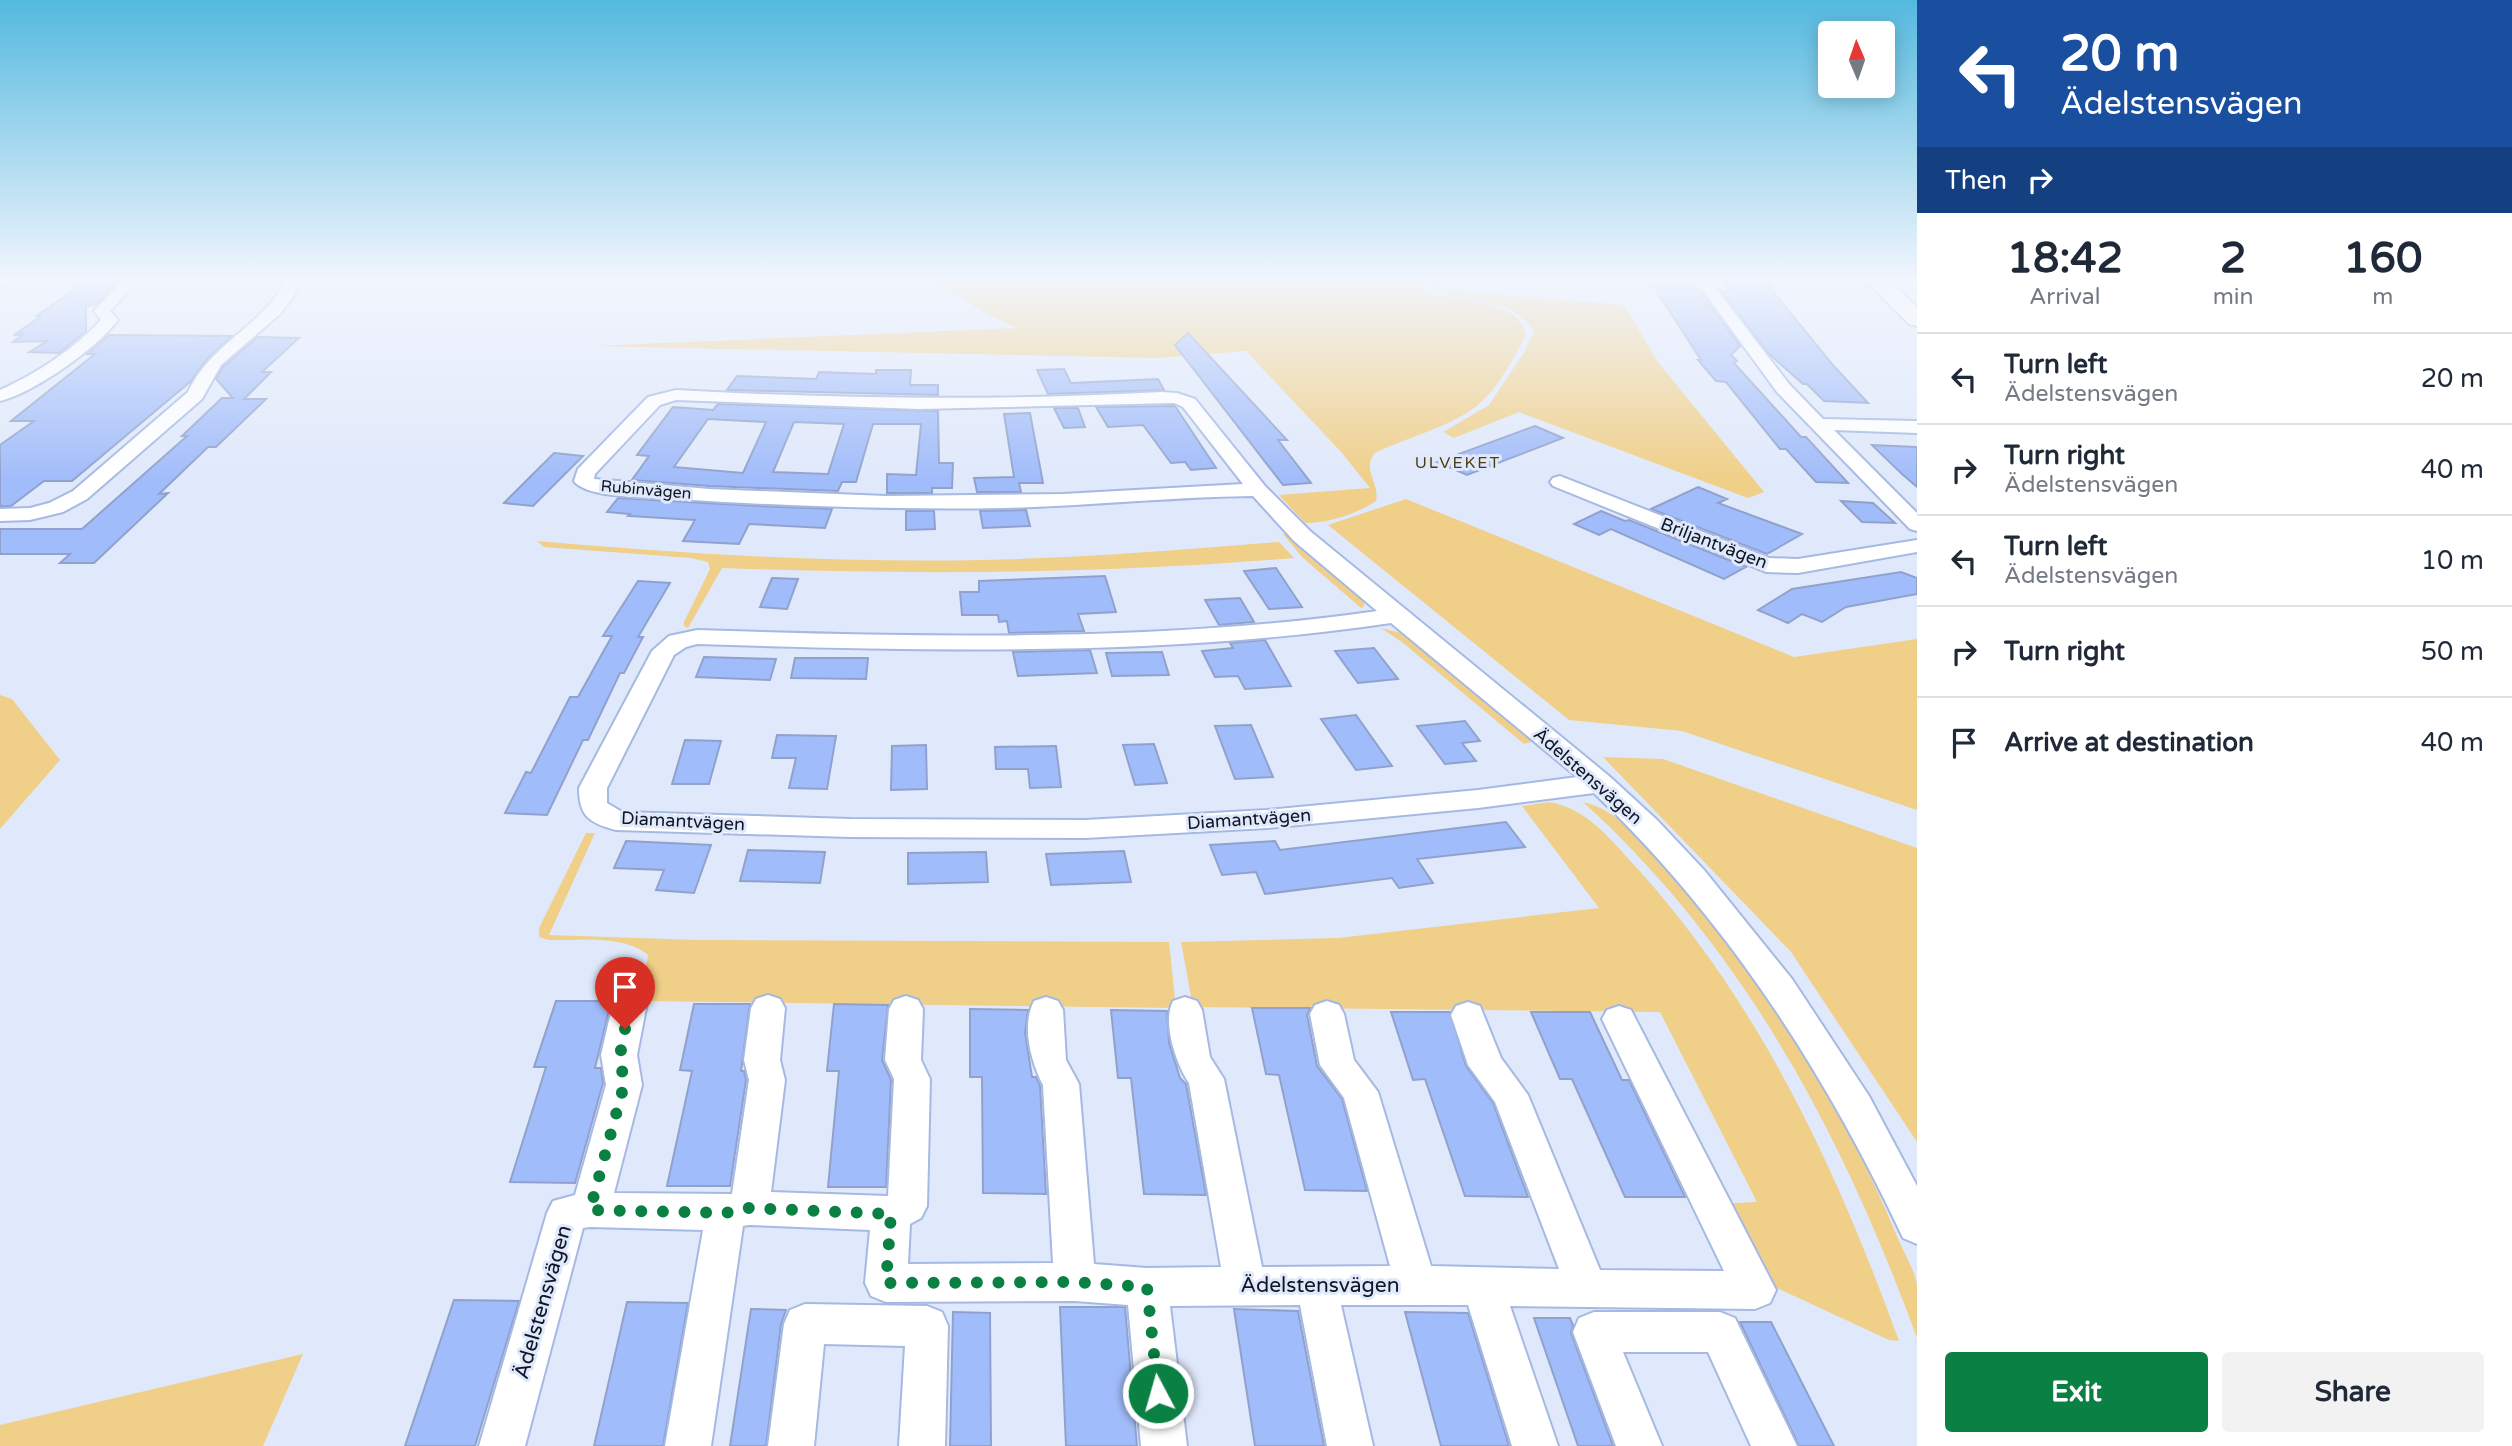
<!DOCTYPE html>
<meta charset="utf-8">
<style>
:root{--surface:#fff;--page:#f2f2f3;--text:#1f2937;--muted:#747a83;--line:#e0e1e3;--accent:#0b8043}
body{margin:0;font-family:"Varela Round",sans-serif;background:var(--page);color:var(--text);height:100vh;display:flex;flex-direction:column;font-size:26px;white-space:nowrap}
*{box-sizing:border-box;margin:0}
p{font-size:23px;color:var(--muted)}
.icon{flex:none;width:38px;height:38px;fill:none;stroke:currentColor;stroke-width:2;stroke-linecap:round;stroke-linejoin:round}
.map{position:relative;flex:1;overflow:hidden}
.sheet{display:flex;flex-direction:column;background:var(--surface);width:595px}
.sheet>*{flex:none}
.hud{background:#1a4fa0;color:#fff;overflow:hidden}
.needle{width:46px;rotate:358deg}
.tools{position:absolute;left:1818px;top:21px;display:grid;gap:14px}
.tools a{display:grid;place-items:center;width:77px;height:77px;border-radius:7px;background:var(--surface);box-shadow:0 4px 18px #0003;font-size:35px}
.pin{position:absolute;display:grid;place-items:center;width:60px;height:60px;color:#fff;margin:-72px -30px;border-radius:50% 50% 50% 0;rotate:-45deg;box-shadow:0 0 7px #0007}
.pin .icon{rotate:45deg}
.me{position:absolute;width:77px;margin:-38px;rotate:354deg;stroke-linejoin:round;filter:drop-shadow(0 0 5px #0008)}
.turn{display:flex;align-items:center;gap:24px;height:147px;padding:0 28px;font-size:32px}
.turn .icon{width:91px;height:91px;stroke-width:2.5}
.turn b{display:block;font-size:49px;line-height:60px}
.then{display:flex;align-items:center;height:66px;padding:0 28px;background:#0003;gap:14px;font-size:26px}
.eta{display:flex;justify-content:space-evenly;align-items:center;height:119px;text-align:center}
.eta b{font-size:42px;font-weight:700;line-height:49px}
.primary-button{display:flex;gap:14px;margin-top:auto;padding:14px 28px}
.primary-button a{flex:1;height:80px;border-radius:7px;background:var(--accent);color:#fff;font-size:28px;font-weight:700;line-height:80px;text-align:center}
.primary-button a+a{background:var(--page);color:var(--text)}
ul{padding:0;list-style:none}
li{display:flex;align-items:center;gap:21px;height:91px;padding:0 28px;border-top:2px solid var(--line)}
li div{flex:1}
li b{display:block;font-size:26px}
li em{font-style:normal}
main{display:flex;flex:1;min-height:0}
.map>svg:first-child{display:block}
.green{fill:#f0cf88}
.building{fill:#a1bcfa;stroke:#90a2cc;stroke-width:2;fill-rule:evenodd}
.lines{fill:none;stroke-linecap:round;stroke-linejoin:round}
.minor-casing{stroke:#a5b9e3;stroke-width:4}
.tertiary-casing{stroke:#a5b9e3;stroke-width:4}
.secondary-casing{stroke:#a5b9e3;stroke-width:4}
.minor{fill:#fff;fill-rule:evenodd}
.tertiary{fill:#fff;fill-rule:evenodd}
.secondary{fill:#fff;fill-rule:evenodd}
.route{stroke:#0b8043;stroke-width:12;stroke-dasharray:0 21.6}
.labels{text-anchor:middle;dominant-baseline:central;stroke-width:6;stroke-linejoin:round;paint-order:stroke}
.far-neighbourhood-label{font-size:16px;letter-spacing:2px;fill:#4c3c14;stroke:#e0e9fb}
.far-street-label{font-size:16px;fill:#0f1625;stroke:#e0e9fb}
.street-label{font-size:18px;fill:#0f1625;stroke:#e0e9fb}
.near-street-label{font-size:21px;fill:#0f1625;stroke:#e0e9fb}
</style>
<main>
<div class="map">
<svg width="1917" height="1446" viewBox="0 0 1917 1446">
<rect width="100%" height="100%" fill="#e0e9fb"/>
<path class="green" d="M916 278H1422L1423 288 1427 292C1453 301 1527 300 1525 337 1512 361 1496 392 1474 408 1445 429 1407 437 1375 453 1361 469 1380 483 1376 501 1356 514 1329 523 1305 523L1279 495 1370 488 1342 453 1246 351 1158 358 592 346 1017 328 983 312 946 288Z
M1429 278H1436L1438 289 1624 305 1658 362 1764 492 1748 498 1519 412 1454 438 1443 432 1489 405 1525 351 1534 331C1511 296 1470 304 1435 291L1431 288Z
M1406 499 1794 657 1917 639V810L1682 731 1569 720 1328 525Z
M1288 533 1364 600V607L1361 608 1302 557 1283 534Z
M537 541C685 554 835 563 983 560 1082 558 1181 550 1279 542L1294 558C1103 574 914 575 722 568L688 628 684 626V622L710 569 708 562 691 558 544 547Z
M1381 628 1405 634 1534 741 1524 744 1402 642Z
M0 695 12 699 60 760 0 829Z
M1603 757 1663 759 1917 848V1142L1791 952Z
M1549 802C1587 808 1611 840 1636 867 1760 1003 1837 1170 1899 1341L1889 1340 1764 1282 1718 1204 1757 1202 1660 1012 1193 1007 1181 942 1338 938 1599 908 1522 806Z
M1583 802C1622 811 1645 846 1670 875 1765 984 1844 1107 1899 1241 1905 1255 1915 1271 1917 1285 1917 1302 1917 1321 1917 1338 1843 1136 1744 948 1583 802Z
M586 833H595L549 935 697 940 1169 942 1176 1008 640 1001 648 955C624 934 579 941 549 940L539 937V928Z
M303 1354 263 1446H0V1425Z"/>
<path class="building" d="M1720 278 1763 279 1832 364 1868 403 1824 401 1807 384H1803L1768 353 1721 291H1730Z
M118 282 96 305 86 306V331L59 353 29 352 47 341 13 342 23 334 14 335 41 316H36L85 283Z
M1654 287 1699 289 1740 346 1731 355 1737 361 1734 363 1801 437H1806L1848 483 1816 482 1786 449H1780L1726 382 1716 381 1698 360H1701Z
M1188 333 1287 440H1278L1311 483 1283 485 1175 345Z
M109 335 232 336 207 359 191 381 72 481H44L11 506H0V445L34 421H11L95 354H87Z
M258 337 299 338 262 372H271L244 399H266L216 447H208L159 494 168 493 94 563H60L70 554H0V529H82L187 436H182L222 398H233L216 379 223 367Z
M1064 369 1071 383 1158 379 1164 390 1048 394 1037 370Z
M876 370H911L910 385H938V395L727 390 737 376 816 379 819 372 876 374Z
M718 404 938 411 939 463H953L952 488H932V493H887V474L916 475 921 424H873L856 482H842L838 491 709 486 632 480 649 456 637 455 673 407 713 410ZM708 419 766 422 743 473 674 467ZM794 422 844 424 828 474 773 472Z
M1175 406 1216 468 1191 470 1185 462 1171 463 1143 425 1108 427 1096 407Z
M1054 408H1078L1085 427 1064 428Z
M1030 413 1043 483H1019L1021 492H977L974 478 1014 477 1004 414Z
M1535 426 1563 438 1467 475 1437 462Z
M1872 445 1917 447V487L1902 474Z
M554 453 583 456 533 506 504 503Z
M1698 487 1727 499 1718 503 1802 534 1767 554 1651 509Z
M618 498 758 506 832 509 825 528 749 524 739 544 683 541 695 520 628 516 630 514 607 512Z
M1841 501 1873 503 1895 523 1862 522Z
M1026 510 1030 526 983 528 980 511Z
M906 511H934L935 529 906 530Z
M1601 511 1625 521 1629 520 1746 567 1724 579 1611 529 1599 535 1574 524Z
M1276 568 1302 607 1269 609 1244 571Z
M1901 572 1917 578V594L1846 607 1822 622 1802 614 1788 623 1758 610 1792 589Z
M1105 576 1116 612 1078 614 1084 631 1009 633 1007 621 999 622 998 615H962L960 592H979V581Z
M772 578 798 579 787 609 760 607Z
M638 581 670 583 638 637H643L624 673H620L588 740H583L547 815 505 813 526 772 531 773 570 697H578L612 636H603Z
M1240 598 1254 622 1219 625 1205 600Z
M1265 640 1291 686 1245 689 1238 676 1215 677 1202 651 1233 648 1230 643Z
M1374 648 1398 679 1358 683 1335 651Z
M1090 650 1097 673 1018 676 1013 652Z
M1162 652 1169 675 1112 676 1106 653Z
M704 657 776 659 770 680 696 677Z
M795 658H868L866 679 791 678Z
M1356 715 1392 766 1356 770 1321 719Z
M1465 721 1480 741 1462 743 1476 761 1445 764 1417 726Z
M1251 725 1273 777 1235 779 1215 726Z
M777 735 836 736 827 789 789 788 796 758H772Z
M685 740 721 741 709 784H672Z
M1154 744 1167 783 1135 785 1123 745Z
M926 745 927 789 891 790 892 746Z
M1056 746 1061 787 1030 788 1028 769H996L995 747Z
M1506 822 1525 847 1417 859 1433 883 1399 888 1392 878 1265 894 1256 872 1222 875 1210 845 1275 841 1280 850Z
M626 841 711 845 694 893 656 890 664 870 614 868Z
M748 850 825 852 820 883 740 881Z
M1124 851 1131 882 1051 885 1046 854Z
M986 852 988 882 908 884V853Z
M556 1001H611L595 1068H601L603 1083 575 1183 510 1182 546 1067H534Z
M694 1004H750L741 1071H744L746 1080 730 1186H667L692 1071 680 1070Z
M834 1004 888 1005 882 1060 891 1080 886 1187H828L839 1071H827Z
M1252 1008H1310L1307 1015 1317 1066 1342 1099 1367 1191 1305 1190 1279 1075 1266 1074Z
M970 1009 1028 1010 1025 1033 1032 1077H1036L1040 1086 1046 1194 983 1193 982 1077H970Z
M1111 1010 1167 1011 1169 1043 1180 1078 1186 1084 1206 1195 1144 1194 1131 1078H1118Z
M1391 1012H1450L1466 1066 1493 1103 1528 1197 1465 1196 1425 1079 1413 1080Z
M1531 1012H1590L1622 1080H1629L1685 1197H1625L1572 1079H1560Z
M454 1300 519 1301 475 1446H405Z
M627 1302 688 1303 663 1446H594Z
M1060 1307H1125L1137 1446H1066Z
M751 1309 786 1310 781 1324 766 1446H730Z
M1234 1309 1298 1311 1324 1446H1255Z
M953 1312 990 1313 991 1446H950Z
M1405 1312 1468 1313 1509 1446H1441Z
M1534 1318H1570L1573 1325 1571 1333 1613 1446H1578Z
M1740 1322H1771L1834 1446H1799Z"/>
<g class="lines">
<g class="minor-casing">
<path id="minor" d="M126 278H141L110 311 118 320C96 349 35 392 0 401V390C36 374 74 349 101 320L94 311Z
M288 278H302L294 296 280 314 221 365 202 399 87 499 63 512 30 520 0 521V509L30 508 49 503 73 491 188 392C210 344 264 325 288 278Z
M1644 278H1708L1789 384 1823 419 1917 421V433L1834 430 1917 513V531L1910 529 1777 392 1699 285 1651 282Z
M676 390C838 399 1000 401 1162 392L1177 393 1195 399 1265 486 1310 531 1609 776 1657 820 1704 870 1792 979 1869 1096 1917 1186V1244L1903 1238C1825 1072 1727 920 1594 793L1478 808 1267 828 1085 838 850 837 616 830C589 823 579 816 579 788L652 651 669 636 697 630C921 637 1154 643 1377 611L1294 541 1253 496C1170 497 1087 506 1004 508 895 510 785 506 676 499 653 497 587 499 574 481L578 469 648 397ZM676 400 919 409 1174 403 1183 407 1243 484 1063 494 886 496 709 489 594 479 595 474 660 405ZM1391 623 1577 777 1478 790 1267 810 1085 820 850 819 622 812 607 803V788L674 655 686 647 697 644C928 651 1162 657 1391 623Z
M1560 476 1769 558 1798 559 1917 540V552L1798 573 1766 572 1553 486 1550 482 1553 478Z
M630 990 642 994 647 1003 637 1055 642 1085 614 1193 732 1194 749 1080 744 1060 751 1008 756 999 768 995 780 999 785 1008 780 1060 785 1080 771 1192 888 1196 894 1079 885 1060 889 1009 894 1000 906 996 918 1000 923 1009 921 1060 930 1079 927 1206 921 1218 910 1224 908 1264 1053 1263 1043 1085C1031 1062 1021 1026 1034 1001L1046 997 1058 1001 1063 1010 1066 1060 1079 1084 1094 1264 1147 1268 1221 1267 1189 1083C1176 1064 1162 1022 1173 1001L1185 997 1197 1001 1202 1010 1210 1057 1224 1079 1262 1267 1390 1266 1344 1098 1320 1065 1310 1014 1315 1005 1327 1001 1339 1005 1344 1014 1354 1060 1378 1092 1431 1266 1559 1269 1495 1102 1468 1065 1451 1015 1456 1006 1468 1002 1480 1006 1501 1058 1528 1095 1600 1270 1724 1271 1602 1019 1607 1010 1619 1006 1631 1010 1776 1290 1770 1303 1755 1309 1510 1306 1558 1446H1512L1468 1305H1341L1373 1446H1327L1300 1305 1170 1306 1187 1446H1141L1128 1305 1075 1301 886 1302 871 1296 865 1283 870 1230 749 1225 743 1226 711 1446H665L703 1230 590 1227 583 1228 525 1446H479L547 1213 553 1201 575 1195 606 1085 601 1055 613 1003 618 994Z
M805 1304 927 1306 942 1312 948 1326 945 1446H899L905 1346 824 1344 814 1446H768L784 1324 790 1310Z
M1594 1312H1720L1735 1318 1797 1446H1751L1708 1352H1623L1662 1446H1616L1573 1332 1579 1318Z"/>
</g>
<g class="tertiary-casing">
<path id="tertiary" d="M0 278H15L0 287Z"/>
</g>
<g class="secondary-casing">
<path id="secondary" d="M1863 278H1886L1917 307V326L1909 324Z"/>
</g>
<use href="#minor" class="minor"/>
<use href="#tertiary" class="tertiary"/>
<use href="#secondary" class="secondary"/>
</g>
<linearGradient id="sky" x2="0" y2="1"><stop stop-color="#54b9df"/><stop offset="0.58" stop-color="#f1f5fd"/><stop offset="1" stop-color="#f1f5fd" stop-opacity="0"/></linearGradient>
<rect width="1917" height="480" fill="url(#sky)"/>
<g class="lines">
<path class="route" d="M625 1029 620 1055 624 1085 590 1210 725 1213 749 1208 891 1214 886 1283 1075 1282 1147 1287 1158 1393"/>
</g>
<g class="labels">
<g class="far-neighbourhood-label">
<text x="1458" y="463">ULVEKET</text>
</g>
<g class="far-street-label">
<text transform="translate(646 490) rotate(5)">Rubinvägen</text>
</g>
<g class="street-label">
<text transform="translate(1714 543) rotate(21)">Briljantvägen</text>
<text transform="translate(1588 776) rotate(41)">Ädelstensvägen</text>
<text transform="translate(1249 819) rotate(-4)">Diamantvägen</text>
<text transform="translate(683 821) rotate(3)">Diamantvägen</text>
</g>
<g class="near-street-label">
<text x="1320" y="1285">Ädelstensvägen</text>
<text transform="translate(543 1302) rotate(-74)">Ädelstensvägen</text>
</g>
</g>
</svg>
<div class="tools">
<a><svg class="needle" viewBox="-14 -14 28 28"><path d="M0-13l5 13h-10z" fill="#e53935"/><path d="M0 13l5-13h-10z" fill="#747a83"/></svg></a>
</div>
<div class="pin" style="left:625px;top:1029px;background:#d93025"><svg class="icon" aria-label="arrive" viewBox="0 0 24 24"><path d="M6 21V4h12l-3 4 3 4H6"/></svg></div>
<svg class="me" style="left:1158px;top:1393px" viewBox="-20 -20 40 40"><circle r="17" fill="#0b8043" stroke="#fff" stroke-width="3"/><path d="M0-11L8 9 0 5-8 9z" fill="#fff"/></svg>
</div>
<section class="sheet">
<div class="hud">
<div class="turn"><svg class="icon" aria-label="left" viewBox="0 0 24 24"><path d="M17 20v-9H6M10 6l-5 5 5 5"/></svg><div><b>20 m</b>Ädelstensvägen</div></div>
<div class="then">Then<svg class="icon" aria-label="right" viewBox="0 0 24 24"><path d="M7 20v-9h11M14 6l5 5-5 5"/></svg></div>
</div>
<div class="eta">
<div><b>18:42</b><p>Arrival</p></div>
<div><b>2</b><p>min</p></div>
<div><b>160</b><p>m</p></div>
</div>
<ul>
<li><svg class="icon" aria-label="left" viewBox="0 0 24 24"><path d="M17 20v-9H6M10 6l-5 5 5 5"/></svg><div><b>Turn left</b><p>Ädelstensvägen</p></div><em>20 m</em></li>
<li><svg class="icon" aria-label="right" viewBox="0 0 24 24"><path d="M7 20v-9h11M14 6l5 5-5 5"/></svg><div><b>Turn right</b><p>Ädelstensvägen</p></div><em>40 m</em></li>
<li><svg class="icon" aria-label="left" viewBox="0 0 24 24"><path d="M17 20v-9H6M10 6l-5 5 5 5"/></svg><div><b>Turn left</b><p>Ädelstensvägen</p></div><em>10 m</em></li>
<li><svg class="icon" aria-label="right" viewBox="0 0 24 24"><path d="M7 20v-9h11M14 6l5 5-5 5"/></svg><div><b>Turn right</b></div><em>50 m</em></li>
<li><svg class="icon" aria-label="arrive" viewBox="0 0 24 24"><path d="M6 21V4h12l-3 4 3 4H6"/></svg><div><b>Arrive at destination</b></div><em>40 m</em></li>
</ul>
<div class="primary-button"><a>Exit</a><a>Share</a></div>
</section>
</main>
